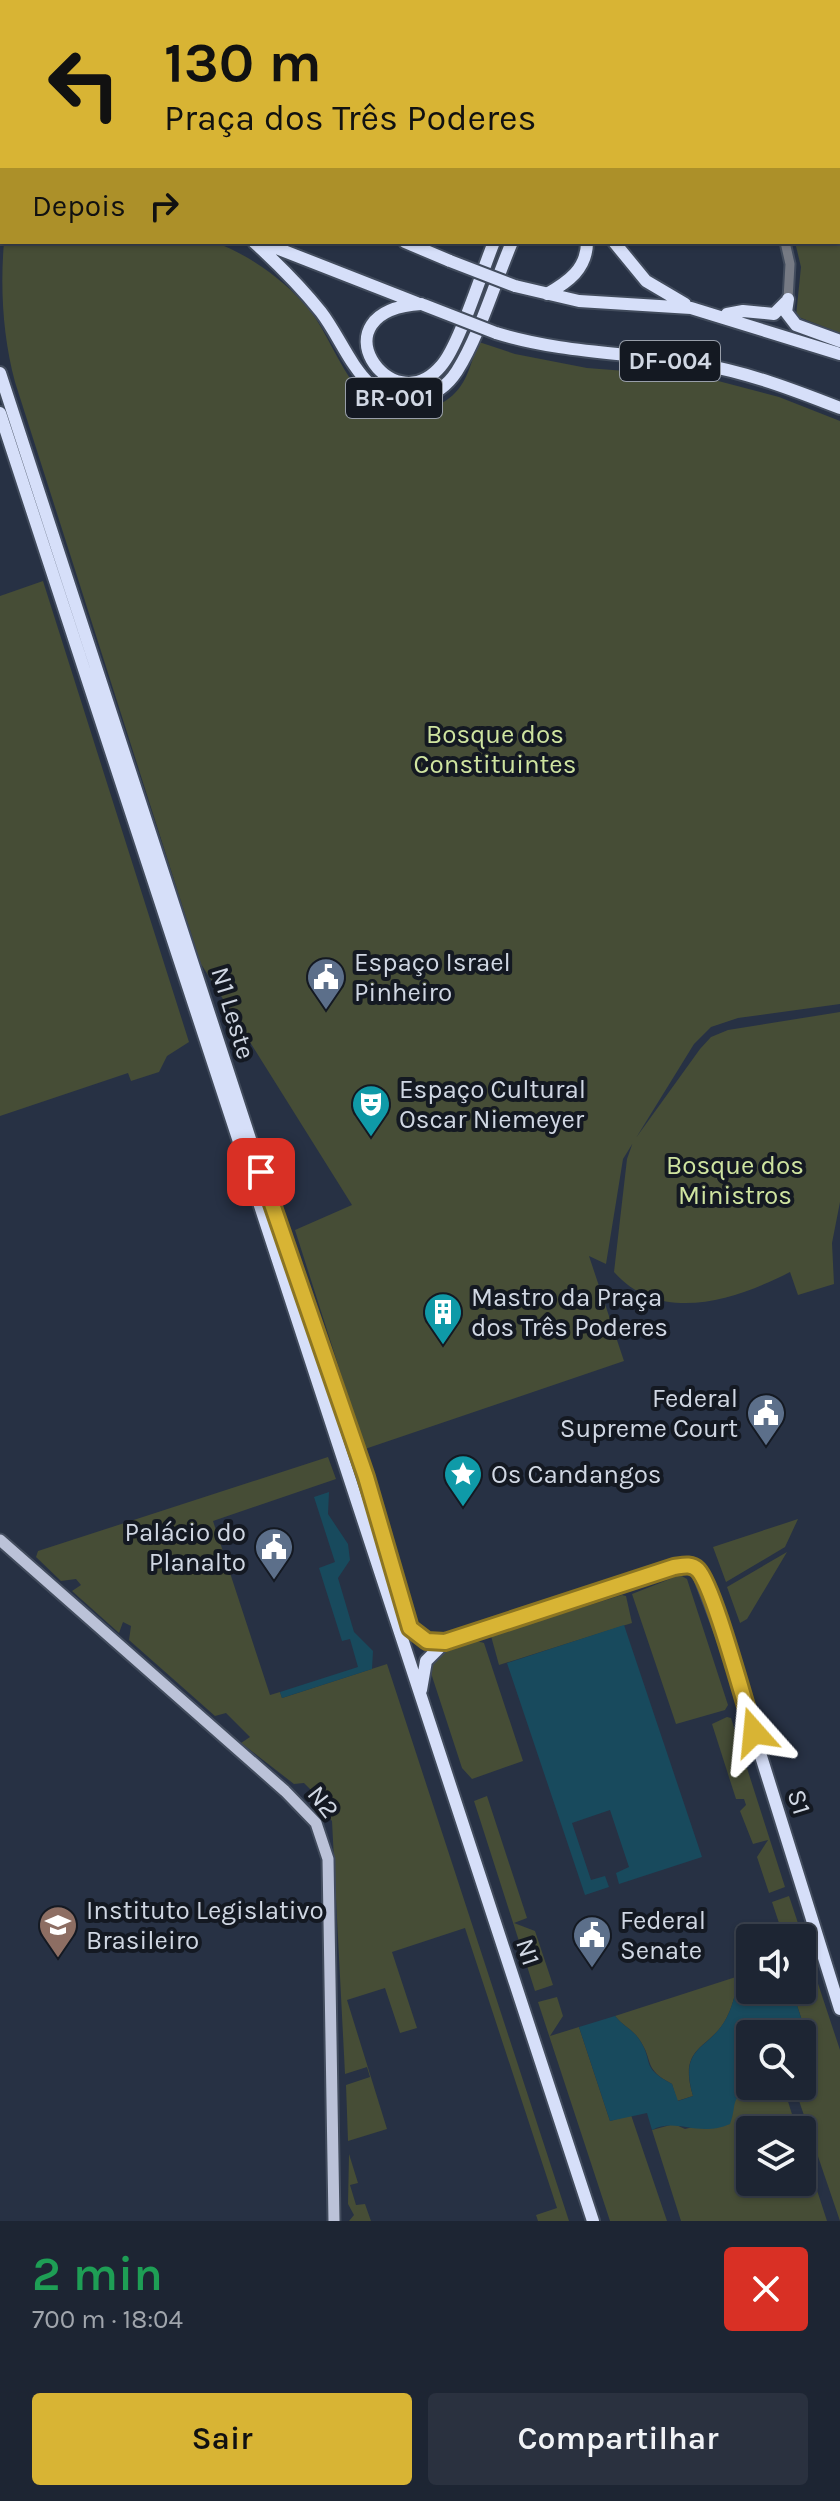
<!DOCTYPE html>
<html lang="pt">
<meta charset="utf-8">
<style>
:root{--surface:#1d2533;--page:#2a313f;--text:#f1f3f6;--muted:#a0a5ac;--line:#3b424e;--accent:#d8b434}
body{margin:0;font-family:Karla,sans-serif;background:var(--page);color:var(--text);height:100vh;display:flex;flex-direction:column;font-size:30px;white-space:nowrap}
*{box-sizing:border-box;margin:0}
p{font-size:26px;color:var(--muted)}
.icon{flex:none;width:44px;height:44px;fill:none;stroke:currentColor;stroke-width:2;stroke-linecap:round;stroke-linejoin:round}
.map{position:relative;height:2221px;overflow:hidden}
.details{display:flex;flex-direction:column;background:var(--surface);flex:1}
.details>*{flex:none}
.hud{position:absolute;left:0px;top:0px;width:840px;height:244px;box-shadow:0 2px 6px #0004,0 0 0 2px var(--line);background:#d8b434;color:#111;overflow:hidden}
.controls{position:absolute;left:736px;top:1924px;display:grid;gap:16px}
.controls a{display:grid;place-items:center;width:80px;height:80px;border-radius:8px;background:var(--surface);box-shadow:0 2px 6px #0004,0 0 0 2px var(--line);font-size:40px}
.pin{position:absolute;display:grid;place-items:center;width:68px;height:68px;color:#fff;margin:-34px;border-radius:16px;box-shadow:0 4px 12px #0006}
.me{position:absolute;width:88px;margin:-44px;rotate:342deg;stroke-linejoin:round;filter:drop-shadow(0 0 6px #0008)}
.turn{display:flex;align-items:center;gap:28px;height:168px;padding:0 32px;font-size:36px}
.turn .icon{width:104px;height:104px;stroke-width:2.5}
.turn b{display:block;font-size:56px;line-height:68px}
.then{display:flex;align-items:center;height:76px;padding:0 32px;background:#0003;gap:16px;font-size:30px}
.round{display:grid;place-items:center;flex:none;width:84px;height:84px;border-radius:8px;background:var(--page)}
.headline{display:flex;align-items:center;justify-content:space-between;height:136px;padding:0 32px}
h1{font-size:48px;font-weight:600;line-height:60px;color:#1e9e55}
.action{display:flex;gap:16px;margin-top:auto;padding:16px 32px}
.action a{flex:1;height:92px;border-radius:8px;background:var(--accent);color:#111;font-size:32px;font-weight:600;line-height:92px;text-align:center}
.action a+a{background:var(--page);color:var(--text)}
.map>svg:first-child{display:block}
.green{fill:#464d36}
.water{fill:#184a5d}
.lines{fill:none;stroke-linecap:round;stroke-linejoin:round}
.minor-casing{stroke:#424c5d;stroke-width:13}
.major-casing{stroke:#424c5d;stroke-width:15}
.highway-casing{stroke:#424c5d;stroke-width:16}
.minor{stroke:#767a84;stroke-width:9}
.major{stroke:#bbc2d8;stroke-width:11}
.highway{stroke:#d6dff9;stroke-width:12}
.highway-bridge-casing{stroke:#424c5d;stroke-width:16;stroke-linecap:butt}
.highway-bridge{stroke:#d6dff9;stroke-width:12}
.route-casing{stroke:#8c7522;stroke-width:20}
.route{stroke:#d8b434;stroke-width:14}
.labels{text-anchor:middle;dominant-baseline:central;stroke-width:8;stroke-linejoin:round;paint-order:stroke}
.shield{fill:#141922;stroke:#989ea9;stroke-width:2}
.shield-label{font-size:24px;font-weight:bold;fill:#d0d7e3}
.park-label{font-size:26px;fill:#cfe4a0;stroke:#141922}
.poi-label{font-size:26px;fill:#d0d7e3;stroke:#141922;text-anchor:start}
.street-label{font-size:26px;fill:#d0d7e3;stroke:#141922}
</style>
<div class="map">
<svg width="840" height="2221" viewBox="0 0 840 2221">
<rect width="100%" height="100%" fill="#273144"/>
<path class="green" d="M0 0H534L535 2H2V63Z
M838 172 840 173V333L796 316 801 267 795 242H838Z
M4 242H214C250 255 284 280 309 309 328 334 338 364 357 388 381 419 436 420 460 387 469 375 473 356 479 342L515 354 587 368 703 377 779 397 840 421V1004L738 1018 711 1027 694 1044 623 1159 606 1264 589 1256 624 1361 365 1449 295 1230 352 1205 201 964 15 382C3 337 0 289 4 242Z
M43 581 189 1042 167 1056 159 1072 131 1081 128 1073 0 1116V596Z
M840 1012V1202L832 1243 834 1284 798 1295 790 1272C735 1300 661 1325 614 1272L627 1159 633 1142 700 1049 711 1037 728 1030Z
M328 1457 336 1479 213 1521 270 1695 280 1692 282 1698 387 1664 569 2221H538L536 2215 557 2208 465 1928 392 1952 417 2028 400 2033 385 1988 347 2000 387 2129 348 2141 346 2085 370 2077 367 2067 345 2074 332 1821 309 1797 312 1791 304 1783 294 1784 241 1743 250 1737 226 1713 215 1716 129 1640 131 1626 123 1622 119 1633 72 1591 81 1585 76 1579 61 1581 36 1557 38 1551Z
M798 1519 785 1547 726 1582 713 1547Z
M787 1552 747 1619 740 1623 727 1587Z
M680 1575 687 1579 728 1705 725 1710 676 1724 632 1594Z
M622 1595 626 1596 632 1623 499 1665 491 1636Z
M477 1641 484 1643 523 1761 472 1779 462 1768 429 1667 440 1654Z
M727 1717 731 1718 785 1887 769 1893 757 1857 768 1840 753 1844 740 1811 746 1805 744 1799H736L712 1724Z
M487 1796 527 1918 514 1923 535 1931 553 1985 535 1991 474 1801Z
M789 1896 840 2050V2221L794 2086H802V2062L814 2057 792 1990H802V1953L807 1951 802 1949V1938H784L772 1902Z
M742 1975C735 1989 734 2004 727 2017 711 2050 677 2044 693 2096L677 2101 672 2084C642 2068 655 2062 639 2039 633 2030 622 2025 615 2016Z
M557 1997 563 2016 550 2036 579 2027 610 2121 631 2115 667 2221H610L538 2002Z
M756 2089 768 2094 785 2092 797 2130H750V2182H802V2144L827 2221H681L652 2130 674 2124 685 2129 732 2117 733 2100Z
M349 2154 358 2183 350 2185 356 2205 365 2204 371 2221H349L354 2215 348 2204Z"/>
<path class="water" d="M329 1492 328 1514 348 1544 350 1560 338 1578 354 1632 373 1651 372 1669 282 1698 280 1692 358 1667 350 1639 342 1641 319 1568 335 1562 314 1497Z
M624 1625 702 1857 619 1884 616 1873 629 1867 610 1810 572 1823 591 1880 605 1876 609 1887 585 1895 507 1663Z
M750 1973V1990H792L814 2058 802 2062V2034H750V2086H783L785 2092 768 2094 756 2089C728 2096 738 2103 730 2124 698 2138 676 2117 652 2130L647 2113 610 2121 579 2027 615 2016C622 2025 633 2030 639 2039 655 2063 639 2066 672 2084L678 2101 693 2096C678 2044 710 2051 727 2017 734 2004 735 1989 742 1975Z"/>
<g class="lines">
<g class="minor-casing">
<path id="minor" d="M615 0 616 2
M785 242 790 264 788 299"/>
</g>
<g class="major-casing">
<path id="major" d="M0 71 2 72
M0 1540 285 1791 316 1823 328 1859 334 2221"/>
</g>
<g class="highway-casing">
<path id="highway" d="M559 0V2
M578 0V2
M0 87H2
M0 144H2
M0 220 2 215
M254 242C278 264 301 287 321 312 348 347 363 408 418 398 435 395 448 385 457 371 480 334 495 282 512 242
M261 242 417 303
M405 242 450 261
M614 242 646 281 685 304
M515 286 579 301 691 308 840 354
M547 294C568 282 587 269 587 242
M788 299 786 312 796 325 840 341
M421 304C313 311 391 425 441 366 459 346 482 271 494 242
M727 314 743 311 774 314 786 302
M496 333C565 354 629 352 698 364 747 372 794 390 840 408
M0 373 251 1142 366 1477 410 1628 427 1641 445 1642
M0 413 593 2221
M421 1690 426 1661 445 1642 674 1567 685 1565 698 1570 725 1641 840 2009"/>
</g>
<use href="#minor" class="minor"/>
<use href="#major" class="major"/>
<use href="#highway" class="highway"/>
<g class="highway-bridge-casing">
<path id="highway-bridge" d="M450 261 515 286
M424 305 496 333"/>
</g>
<use href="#highway-bridge" class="highway-bridge"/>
</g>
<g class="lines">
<g class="route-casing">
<path id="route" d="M261 1172 366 1477 410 1628 427 1641 445 1642 674 1567C682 1566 691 1563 698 1570 714 1587 744 1703 754 1732"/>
</g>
<use href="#route" class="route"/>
</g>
<defs>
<g id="civic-pin" transform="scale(2)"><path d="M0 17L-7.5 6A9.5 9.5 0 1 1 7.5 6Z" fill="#5c6f8a" stroke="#141922"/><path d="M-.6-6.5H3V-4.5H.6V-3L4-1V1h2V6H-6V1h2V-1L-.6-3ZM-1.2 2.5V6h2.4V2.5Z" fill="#fff"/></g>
<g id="theatre-pin" transform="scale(2)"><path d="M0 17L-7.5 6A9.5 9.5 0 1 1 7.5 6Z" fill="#0f9aa8" stroke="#141922"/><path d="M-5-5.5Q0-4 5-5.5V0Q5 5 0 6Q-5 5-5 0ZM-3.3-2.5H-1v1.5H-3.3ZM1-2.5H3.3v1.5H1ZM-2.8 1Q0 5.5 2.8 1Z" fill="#fff"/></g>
<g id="building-pin" transform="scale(2)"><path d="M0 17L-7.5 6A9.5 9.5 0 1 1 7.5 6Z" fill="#0f9aa8" stroke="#141922"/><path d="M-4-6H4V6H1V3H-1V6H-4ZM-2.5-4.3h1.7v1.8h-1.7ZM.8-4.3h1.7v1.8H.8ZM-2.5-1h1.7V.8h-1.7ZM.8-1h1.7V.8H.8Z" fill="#fff"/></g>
<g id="sight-pin" transform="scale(2)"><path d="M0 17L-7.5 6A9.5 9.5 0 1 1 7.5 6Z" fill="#0f9aa8" stroke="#141922"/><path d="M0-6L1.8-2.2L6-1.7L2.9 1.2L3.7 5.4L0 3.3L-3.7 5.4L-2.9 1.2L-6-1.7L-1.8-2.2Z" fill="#fff"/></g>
<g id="university-pin" transform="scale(2)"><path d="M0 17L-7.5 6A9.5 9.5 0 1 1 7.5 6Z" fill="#8d6e63" stroke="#141922"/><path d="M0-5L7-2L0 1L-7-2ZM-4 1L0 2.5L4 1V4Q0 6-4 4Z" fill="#fff"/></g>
</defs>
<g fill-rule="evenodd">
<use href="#civic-pin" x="326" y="977"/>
<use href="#theatre-pin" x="371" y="1104"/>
<use href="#building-pin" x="443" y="1312"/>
<use href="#civic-pin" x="766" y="1413"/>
<use href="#sight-pin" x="463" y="1474"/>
<use href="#civic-pin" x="274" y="1547"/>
<use href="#university-pin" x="58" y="1925"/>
<use href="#civic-pin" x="592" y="1935"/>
</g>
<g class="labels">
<g class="shield">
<rect x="620" y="341" width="100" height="40" rx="6"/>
<rect x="346" y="378" width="96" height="40" rx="6"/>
</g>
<g class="shield-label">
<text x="670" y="361">DF-004</text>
<text x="394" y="398">BR-001</text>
</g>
<g class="park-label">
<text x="495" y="734">Bosque dos<tspan x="495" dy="30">Constituintes</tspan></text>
<text x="735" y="1165">Bosque dos<tspan x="735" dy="30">Ministros</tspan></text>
</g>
<g class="poi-label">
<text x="354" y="962">Espaço Israel<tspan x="354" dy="30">Pinheiro</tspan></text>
<text x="399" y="1089">Espaço Cultural<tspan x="399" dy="30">Oscar Niemeyer</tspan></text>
<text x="471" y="1297">Mastro da Praça<tspan x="471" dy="30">dos Três Poderes</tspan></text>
<text x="738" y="1398" text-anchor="end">Federal<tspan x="738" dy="30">Supreme Court</tspan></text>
<text x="491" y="1474">Os Candangos</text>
<text x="246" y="1532" text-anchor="end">Palácio do<tspan x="246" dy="30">Planalto</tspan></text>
<text x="86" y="1910">Instituto Legislativo<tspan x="86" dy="30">Brasileiro</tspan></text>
<text x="620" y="1920">Federal<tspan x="620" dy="30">Senate</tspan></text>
</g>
<g class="street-label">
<text transform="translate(233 1013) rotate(73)">N1 Leste</text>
<text transform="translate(323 1802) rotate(52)">N2</text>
<text transform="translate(799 1802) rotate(73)">S1</text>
<text transform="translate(528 1952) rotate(72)">N1</text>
</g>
</g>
</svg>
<div class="controls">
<a><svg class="icon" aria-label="sound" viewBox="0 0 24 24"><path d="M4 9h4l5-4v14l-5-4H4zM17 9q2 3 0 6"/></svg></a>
<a><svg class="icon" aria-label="search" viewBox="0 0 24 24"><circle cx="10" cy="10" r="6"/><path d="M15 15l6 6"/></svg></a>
<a><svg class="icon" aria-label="layers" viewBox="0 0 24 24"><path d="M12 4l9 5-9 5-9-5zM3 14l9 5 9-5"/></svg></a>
</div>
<div class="pin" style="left:261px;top:1172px;background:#d93025"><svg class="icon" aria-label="arrive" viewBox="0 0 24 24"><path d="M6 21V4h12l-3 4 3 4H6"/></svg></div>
<svg class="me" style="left:754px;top:1732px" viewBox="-20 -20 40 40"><path d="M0-17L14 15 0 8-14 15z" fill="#d8b434" stroke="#fff" stroke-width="4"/></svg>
<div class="hud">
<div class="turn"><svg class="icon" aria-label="left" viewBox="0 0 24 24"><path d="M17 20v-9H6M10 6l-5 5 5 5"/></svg><div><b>130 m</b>Praça dos Três Poderes</div></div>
<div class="then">Depois<svg class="icon" aria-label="right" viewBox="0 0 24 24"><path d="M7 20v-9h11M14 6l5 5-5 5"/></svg></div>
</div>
</div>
<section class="details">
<div class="headline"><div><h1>2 min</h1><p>700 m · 18:04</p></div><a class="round" style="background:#d93025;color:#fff"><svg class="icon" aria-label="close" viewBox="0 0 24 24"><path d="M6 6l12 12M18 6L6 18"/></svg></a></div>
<div class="action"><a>Sair</a><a>Compartilhar</a></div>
</section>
